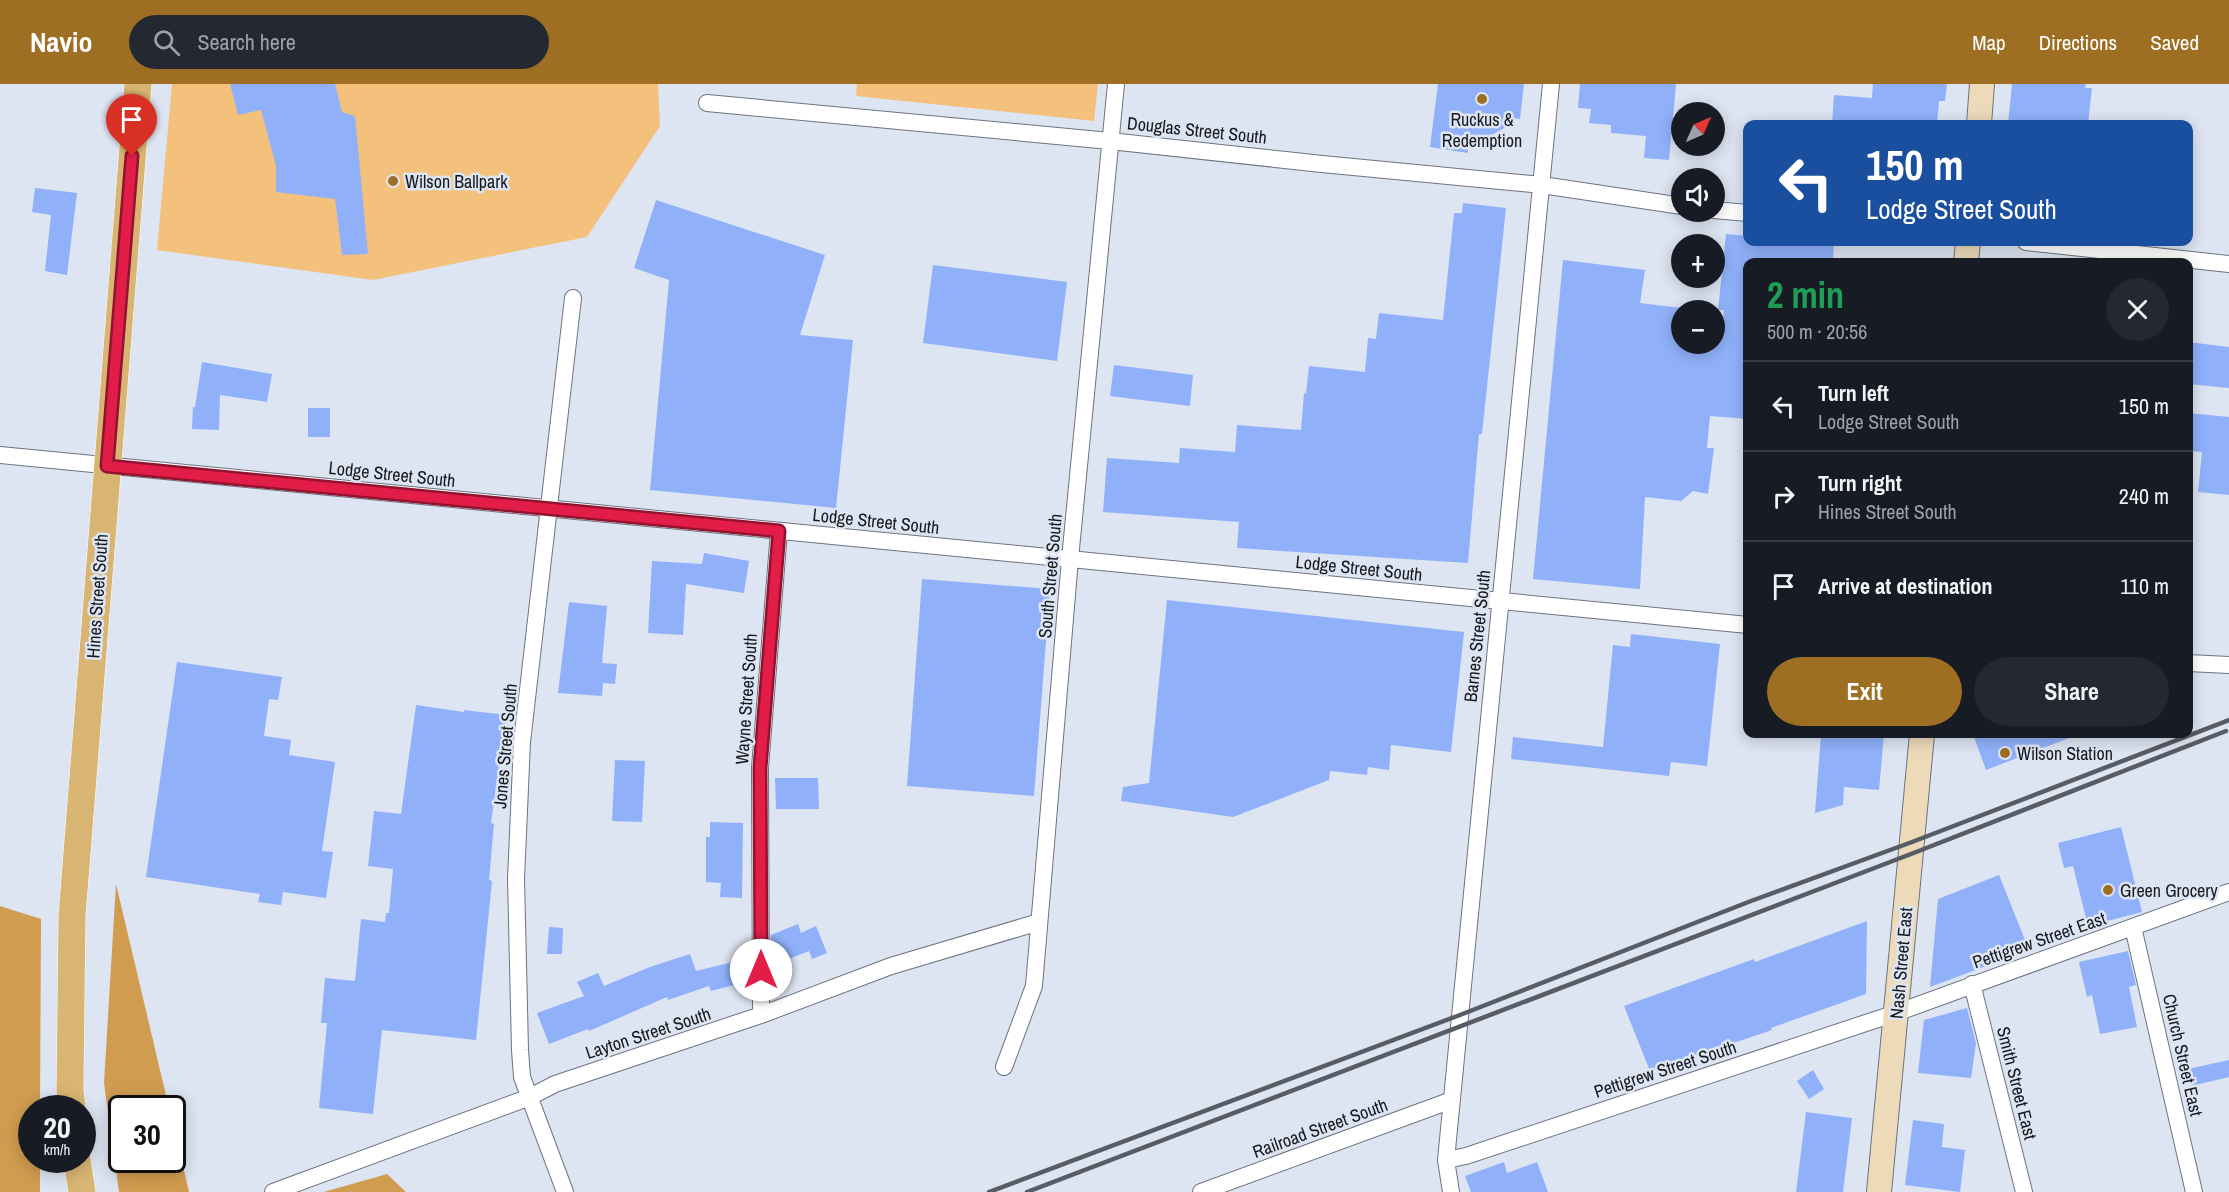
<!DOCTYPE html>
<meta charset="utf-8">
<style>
:root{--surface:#171b24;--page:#242831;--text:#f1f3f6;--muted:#9ea1a6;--line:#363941;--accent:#9e6f22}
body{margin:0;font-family:"Archivo Narrow",sans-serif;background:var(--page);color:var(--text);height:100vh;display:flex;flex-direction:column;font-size:22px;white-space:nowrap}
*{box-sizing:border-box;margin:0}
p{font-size:20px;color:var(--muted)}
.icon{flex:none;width:33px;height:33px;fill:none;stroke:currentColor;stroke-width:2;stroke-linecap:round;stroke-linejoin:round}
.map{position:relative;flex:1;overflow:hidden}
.panel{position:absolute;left:1743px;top:174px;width:450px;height:480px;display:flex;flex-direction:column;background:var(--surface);border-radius:12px;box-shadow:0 3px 15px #0003}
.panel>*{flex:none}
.banner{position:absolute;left:1743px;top:36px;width:450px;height:126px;border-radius:12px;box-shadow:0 3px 15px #0003;background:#1a4fa0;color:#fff;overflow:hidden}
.needle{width:39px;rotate:45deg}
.buttons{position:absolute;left:1671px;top:18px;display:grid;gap:12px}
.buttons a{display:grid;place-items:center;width:54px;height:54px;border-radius:50%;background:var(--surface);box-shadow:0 3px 15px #0003;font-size:30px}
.speed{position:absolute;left:18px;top:1011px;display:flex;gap:12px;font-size:30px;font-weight:700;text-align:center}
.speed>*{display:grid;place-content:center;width:78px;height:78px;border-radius:50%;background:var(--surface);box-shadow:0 3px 15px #0003;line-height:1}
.speed small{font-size:15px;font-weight:400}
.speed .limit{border:3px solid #111;border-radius:9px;background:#fff;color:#111}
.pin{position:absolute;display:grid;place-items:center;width:51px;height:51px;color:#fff;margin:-62px -26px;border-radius:50% 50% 50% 0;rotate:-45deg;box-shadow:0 0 6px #0007}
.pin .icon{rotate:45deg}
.me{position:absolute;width:66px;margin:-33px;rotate:0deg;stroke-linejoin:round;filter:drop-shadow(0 0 4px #0008)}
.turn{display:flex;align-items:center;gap:21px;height:126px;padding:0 24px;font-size:27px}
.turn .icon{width:78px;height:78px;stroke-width:2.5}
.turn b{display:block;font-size:42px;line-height:51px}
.round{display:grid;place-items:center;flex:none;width:63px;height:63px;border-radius:32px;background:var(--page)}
.summary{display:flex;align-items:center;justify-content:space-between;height:102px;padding:0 24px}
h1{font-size:36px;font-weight:700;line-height:45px;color:#1e9e55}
.button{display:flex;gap:12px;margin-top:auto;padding:12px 24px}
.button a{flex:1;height:69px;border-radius:36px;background:var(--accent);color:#fff;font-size:24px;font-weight:700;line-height:69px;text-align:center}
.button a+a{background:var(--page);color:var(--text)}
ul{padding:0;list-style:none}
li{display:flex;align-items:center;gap:18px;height:90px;padding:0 24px;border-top:2px solid var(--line)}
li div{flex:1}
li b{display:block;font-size:22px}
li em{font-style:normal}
header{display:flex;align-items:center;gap:36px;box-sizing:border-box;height:84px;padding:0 30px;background:var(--accent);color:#fff}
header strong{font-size:28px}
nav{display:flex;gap:33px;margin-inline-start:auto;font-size:21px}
.search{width:420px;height:54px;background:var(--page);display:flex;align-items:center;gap:15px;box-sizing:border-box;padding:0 21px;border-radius:33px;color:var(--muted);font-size:22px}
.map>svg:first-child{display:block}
.green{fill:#f3c17b}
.forest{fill:#d09c50}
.building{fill:#90b1fa}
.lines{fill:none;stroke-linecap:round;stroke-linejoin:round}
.street-casing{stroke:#6d7380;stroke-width:18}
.secondary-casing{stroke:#6d7380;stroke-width:26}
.primary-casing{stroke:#fff;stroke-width:28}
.street{stroke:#fff;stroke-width:16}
.secondary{stroke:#ecdab9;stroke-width:24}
.primary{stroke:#d9b573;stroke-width:27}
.rail{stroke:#585c64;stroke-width:4.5}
.route-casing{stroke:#92132f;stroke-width:15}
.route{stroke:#e11d48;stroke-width:10}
.poi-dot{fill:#9e6f22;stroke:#dde4f2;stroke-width:2}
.labels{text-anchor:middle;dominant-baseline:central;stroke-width:5;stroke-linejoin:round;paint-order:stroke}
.poi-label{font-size:18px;fill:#16191e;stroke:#dde4f2;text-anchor:start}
.street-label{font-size:18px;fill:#16191e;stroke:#dde4f2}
</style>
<header>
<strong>Navio</strong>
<div class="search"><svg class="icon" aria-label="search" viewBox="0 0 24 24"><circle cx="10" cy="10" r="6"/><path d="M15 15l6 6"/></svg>Search here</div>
<nav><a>Map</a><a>Directions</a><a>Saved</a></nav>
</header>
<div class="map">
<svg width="2229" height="1108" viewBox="0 0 2229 1108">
<rect width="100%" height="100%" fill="#dde4f2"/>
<path class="green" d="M172 0H658L660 42 587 153 373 196 157 166Z
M857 0H1098L1094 37 856 12Z"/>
<path class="forest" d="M116 800 169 1024H122V1076H172L173 1039 189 1108H119L104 999Z
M0 822 41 835 40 1024H32V1076H40V1108H0Z
M387 1090 406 1108H324Z"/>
<path class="building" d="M230 0H335L342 28 355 32 368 170 342 171 335 115 276 108V82L261 26 238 31Z
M1438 0H1524L1520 35 1510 34 1508 42 1468 64V69L1430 63Z
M1580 0H1676L1669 76 1644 74 1646 52 1611 49V41L1589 39 1591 25 1578 24Z
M1873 0H1947L1945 17H1939L1937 40H1832L1834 11 1872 14Z
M2012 0H2086L2085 4H2092L2088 40H2008Z
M35 104 77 109 67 191 45 187 51 131 32 128Z
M656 116 825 171 800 251 853 256 836 424 650 406 669 196 634 184Z
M1463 119 1506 124 1482 350H1479L1468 479 1237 464 1239 438 1103 428 1107 374 1179 379 1180 364 1235 368 1237 341 1301 346 1304 309 1306 310 1309 282 1365 288 1368 254 1376 255 1379 229 1443 236 1454 129H1462Z
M1726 150 1748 152V158H1834L1833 178H1748V335L1710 332 1707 364H1714L1708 410 1693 407 1681 417 1645 413 1640 505 1533 495 1563 176 1645 186 1640 219 1682 224V260H1714V257L1721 258 1724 226H1718Z
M933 181 1067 198 1057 277 923 259Z
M2188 258 2229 263V304L2188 300Z
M202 278 272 290 267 318 220 311 219 346 192 345 193 323H195Z
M1114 281 1193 291 1190 322 1110 312Z
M308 324H330V353H308Z
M2188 329 2229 333V411L2198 408 2202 368 2188 367Z
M704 469 749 477 744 509 686 500 683 551 648 549 652 477 702 480Z
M922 495 1050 505 1034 712 907 702Z
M1167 516 1464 548 1451 668 1391 661 1389 686 1368 683 1367 691 1330 687 1329 696 1233 733 1121 717 1123 703 1149 699Z
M569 518 607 522 602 579 617 580 615 600 603 599 602 612 558 609Z
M1631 550 1720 560 1707 682 1671 678 1669 692 1511 675 1513 653 1603 663 1613 561 1630 563Z
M177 578 282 593 278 616 269 615 264 652 291 656 289 671 335 678 322 767 333 768 326 814 283 808 281 821 258 818 260 810 146 793Z
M416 621 464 628V626L506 631 491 739 494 740 489 796 492 797 476 956 382 946 373 1030 319 1024 327 939H321L325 894 355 897 361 835 385 838 386 829H389L393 785 368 782 374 727 401 730Z
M1821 650H1884L1879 706 1844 703 1843 721 1815 729Z
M1973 650H2077V651L1986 686Z
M615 676 645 677 642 738 612 737Z
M775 694H818L819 725H776Z
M710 738 743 739 742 814 720 813 721 799 706 798V753H710Z
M2121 743 2142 828 2096 840 2086 834 2073 782 2064 784 2058 759Z
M1999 791 2029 866 1930 903 1938 815Z
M1867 837 1866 910 1771 944 1772 946 1650 987 1624 922 1754 875 1755 878Z
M798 840 801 849 816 842 827 869 812 875 809 867 779 879 771 860V851Z
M549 843 563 844 562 870H547Z
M2128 867 2136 901 2129 903 2137 943 2100 950 2092 911 2087 913 2079 878Z
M690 870 696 887 733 878 738 900 711 907 709 902 668 916 667 913 589 947 588 945 549 960 537 929 584 912 577 898 598 889 604 902 650 883Z
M1967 924 1976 959 1971 994 1918 989 1924 936Z
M2229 976V993L2191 1002 2188 985Z
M1813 986 1824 1005 1809 1015 1797 997Z
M1806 1028 1852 1034 1843 1108H1796Z
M1913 1036 1944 1040 1942 1063 1965 1066 1960 1108 1905 1101Z
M1504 1078 1507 1089 1537 1078 1548 1108H1471L1465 1092Z"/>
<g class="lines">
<g class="street-casing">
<path id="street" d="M707 19 1110 57 1322 80 1542 101 1682 122
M1714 126 1748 129
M2026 158 2229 180
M0 371 1748 541
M2188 579 2229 581
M2133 843 2194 1108
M1972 900 2024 1108
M761 931 760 684 779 447
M1004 983 1034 902 1070 475 1116 0
M1446 1076 1466 1072 1896 929 2229 808
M273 1108 530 1013 555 1000 761 931 891 882 1039 838
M565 1108 522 993 520 966 516 795 522 658 573 214
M1201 1108 1452 1016
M1451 1108 1446 1076 1551 0"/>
</g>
<g class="secondary-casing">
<path id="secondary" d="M1979 40 1982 0
M1966 178 1968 158
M1879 1108 1922 650"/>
</g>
<g class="primary-casing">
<path id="primary" d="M72 1024 70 1006 72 832 138 0
M77 1076 82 1108"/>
</g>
<use href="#street" class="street"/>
<use href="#secondary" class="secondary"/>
<use href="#primary" class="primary"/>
<path class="rail" d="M989 1108 1460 931 1751 817 1912 758 2229 636
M1027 1108 1911 770 2226 647"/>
</g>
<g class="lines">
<g class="route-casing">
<path id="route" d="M132 72 107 382 779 447 760 684 761 886"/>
</g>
<use href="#route" class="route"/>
</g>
<g class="poi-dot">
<circle cx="1482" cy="15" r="6"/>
<circle cx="393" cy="97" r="6"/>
<circle cx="2005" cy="669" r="6"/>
<circle cx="2108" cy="806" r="6"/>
</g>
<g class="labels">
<g class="poi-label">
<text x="1482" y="35" text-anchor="middle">Ruckus &amp;<tspan x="1482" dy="21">Redemption</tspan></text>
<text x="405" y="97">Wilson Ballpark</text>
<text x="2017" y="669">Wilson Station</text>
<text x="2120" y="806">Green Grocery</text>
</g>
<g class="street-label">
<text transform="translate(1197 46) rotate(6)">Douglas Street South</text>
<text transform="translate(392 390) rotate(6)">Lodge Street South</text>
<text transform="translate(876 437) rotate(6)">Lodge Street South</text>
<text transform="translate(1359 484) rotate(6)">Lodge Street South</text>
<text transform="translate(1050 492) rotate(-85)">South Street South</text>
<text transform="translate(97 512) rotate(-86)">Hines Street South</text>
<text transform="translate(1477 552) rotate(-84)">Barnes Street South</text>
<text transform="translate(746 615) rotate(-86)">Wayne Street South</text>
<text transform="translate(505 662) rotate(-85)">Jones Street South</text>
<text transform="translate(2039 856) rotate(-19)">Pettigrew Street East</text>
<text transform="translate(1901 879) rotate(-85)">Nash Street East</text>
<text transform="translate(648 949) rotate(-18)">Layton Street South</text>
<text transform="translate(2183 971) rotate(77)">Church Street East</text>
<text transform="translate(1665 985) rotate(-18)">Pettigrew Street South</text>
<text transform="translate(2017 999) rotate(76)">Smith Street East</text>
<text transform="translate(1320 1044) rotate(-20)">Railroad Street South</text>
</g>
</g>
</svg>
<div class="buttons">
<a><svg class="needle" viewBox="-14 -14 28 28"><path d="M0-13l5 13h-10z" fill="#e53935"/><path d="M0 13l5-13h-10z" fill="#9ea1a6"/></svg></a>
<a><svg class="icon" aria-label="sound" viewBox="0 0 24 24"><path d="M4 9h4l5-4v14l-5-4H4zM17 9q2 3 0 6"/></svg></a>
<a>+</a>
<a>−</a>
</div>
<div class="speed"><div>20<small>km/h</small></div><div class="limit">30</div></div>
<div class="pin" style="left:132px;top:72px;background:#d93025"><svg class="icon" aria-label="arrive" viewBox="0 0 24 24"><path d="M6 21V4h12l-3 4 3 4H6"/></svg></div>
<svg class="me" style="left:761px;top:886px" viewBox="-20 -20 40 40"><circle r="19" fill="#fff"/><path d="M0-13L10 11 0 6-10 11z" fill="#e11d48"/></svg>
<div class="banner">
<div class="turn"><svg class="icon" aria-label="left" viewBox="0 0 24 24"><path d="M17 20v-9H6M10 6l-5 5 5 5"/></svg><div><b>150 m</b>Lodge Street South</div></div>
</div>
<section class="panel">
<div class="summary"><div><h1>2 min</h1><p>500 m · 20:56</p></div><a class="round"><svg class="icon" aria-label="close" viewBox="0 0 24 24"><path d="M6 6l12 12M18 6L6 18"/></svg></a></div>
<ul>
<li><svg class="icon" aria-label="left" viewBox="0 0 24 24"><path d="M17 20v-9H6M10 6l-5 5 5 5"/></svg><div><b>Turn left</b><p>Lodge Street South</p></div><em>150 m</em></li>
<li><svg class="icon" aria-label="right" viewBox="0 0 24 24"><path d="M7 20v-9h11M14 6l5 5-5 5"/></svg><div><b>Turn right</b><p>Hines Street South</p></div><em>240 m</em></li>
<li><svg class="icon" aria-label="arrive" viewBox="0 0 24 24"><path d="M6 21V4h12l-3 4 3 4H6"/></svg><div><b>Arrive at destination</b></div><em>110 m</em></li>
</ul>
<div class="button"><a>Exit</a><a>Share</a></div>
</section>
</div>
